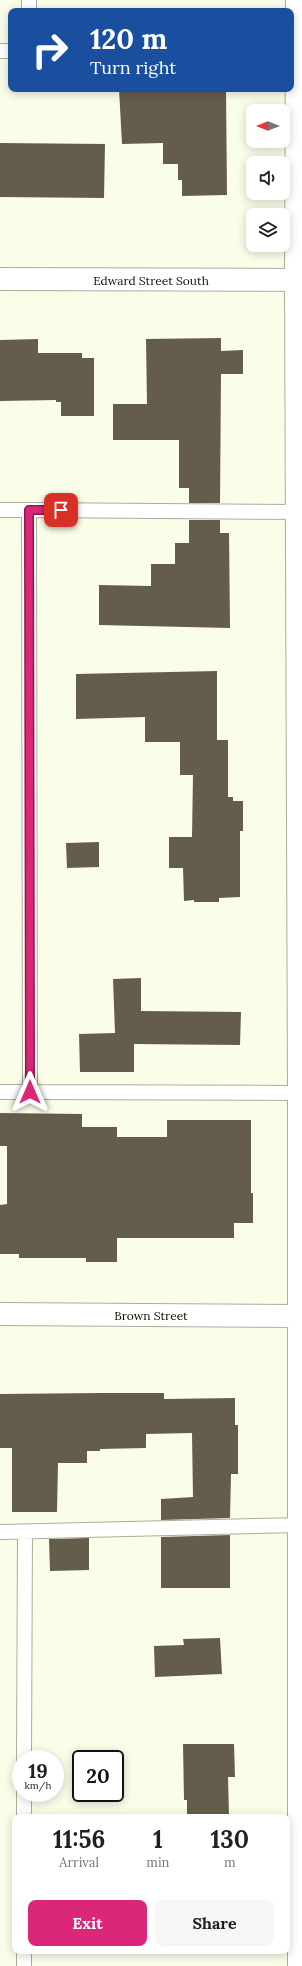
<!DOCTYPE html>
<style>
:root{--surface:#fff;--page:#f6f6f6;--text:#202124;--muted:#757577;--accent:#db2777}
body{margin:0;font-family:Lora,serif;background:var(--page);color:var(--text);height:100vh;display:flex;flex-direction:column;font-size:15px;white-space:nowrap}
*{box-sizing:border-box;margin:0}
p{font-size:13px;color:var(--muted)}
.icon{flex:none;width:22px;height:22px;fill:none;stroke:currentColor;stroke-width:2;stroke-linecap:round;stroke-linejoin:round}
.map{position:relative;flex:1;overflow:hidden}
.drawer{position:absolute;left:12px;top:1814px;width:278px;height:140px;display:flex;flex-direction:column;background:var(--surface);border-radius:8px;box-shadow:0 2px 10px #0003}
.drawer>*{flex:none}
.banner{position:absolute;left:8px;top:8px;width:286px;height:84px;border-radius:8px;box-shadow:0 2px 10px #0003;background:#1a4fa0;color:#fff;overflow:hidden}
.needle{width:26px;rotate:270deg}
.controls{position:absolute;left:246px;top:104px;display:grid;gap:8px}
.controls a{display:grid;place-items:center;width:44px;height:44px;border-radius:8px;background:var(--surface);box-shadow:0 2px 10px #0003;font-size:20px}
.speed{position:absolute;left:12px;top:1750px;display:flex;gap:8px;font-size:20px;font-weight:700;text-align:center}
.speed>*{display:grid;place-content:center;width:52px;height:52px;border-radius:50%;background:var(--surface);box-shadow:0 2px 10px #0003;line-height:1}
.speed small{font-size:10px;font-weight:400}
.speed .limit{border:2px solid #111;border-radius:6px;background:#fff;color:#111}
.pin{position:absolute;display:grid;place-items:center;width:34px;height:34px;color:#fff;margin:-17px;border-radius:8px;box-shadow:0 2px 6px #0006}
.me{position:absolute;width:44px;margin:-22px;rotate:0deg;stroke-linejoin:round;filter:drop-shadow(0 0 3px #0008)}
.turn{display:flex;align-items:center;gap:14px;height:84px;padding:0 16px;font-size:18px}
.turn .icon{width:52px;height:52px;stroke-width:2.5}
.turn b{display:block;font-size:28px;line-height:34px}
.eta{display:flex;justify-content:space-evenly;align-items:center;height:68px;text-align:center}
.eta b{font-size:24px;font-weight:800;line-height:28px}
.button{display:flex;gap:8px;margin-top:auto;padding:8px 16px}
.button a{flex:1;height:46px;border-radius:8px;background:var(--accent);color:#fff;font-size:16px;font-weight:800;line-height:46px;text-align:center}
.button a+a{background:var(--page);color:var(--text)}
.map>svg:first-child{display:block}
.building{fill:#655d4c}
.lines{fill:none;stroke-linecap:round;stroke-linejoin:round}
.lane-casing{stroke:#abae9a;stroke-width:16}
.street-casing{stroke:#abae9a;stroke-width:24}
.secondary-casing{stroke:#abae9a;stroke-width:24}
.lane{stroke:#fff;stroke-width:14}
.street{stroke:#fff;stroke-width:22}
.secondary{stroke:#fff;stroke-width:22}
.route-casing{stroke:#8e194d;stroke-width:10}
.route{stroke:#db2777;stroke-width:7}
.labels{text-anchor:middle;dominant-baseline:central;stroke-width:3;stroke-linejoin:round;paint-order:stroke}
.street-label{font-size:12px;fill:#0c0c06;stroke:#fff}
</style>
<div class="map">
<svg width="302" height="1966" viewBox="0 0 302 1966">
<rect width="100%" height="100%" fill="#fafde8"/>
<path class="building" d="M119 89H226L227 195 182 196V180H178V164H163V143L122 144Z
M0 143 105 144 104 198 0 197Z
M221 338V351L243 350V374H221L220 503H189V488H179V440H113V404H147L146 339Z
M38 339V353H82V358H94V416H61V402H56V400L0 401V340Z
M189 520H220V533H229L230 628 99 625V585L151 586V564H175V543H189Z
M217 671V740H228V797H233V801H243V831H240V897L219 898V902H194V900L184 901 183 868H169V837H192L193 775H180V742H145V717L76 719V674Z
M99 842V867L67 868 66 843Z
M141 978V1011L241 1012 240 1045 134 1044V1072H80L79 1034 115 1033 113 979Z
M0 1113 82 1114V1127H117V1137H167V1120H251V1193H253V1223H234V1238H117V1262H86V1258H19V1254H0V1205L7 1204V1146H0Z
M100 1393H164V1399L235 1398V1425H238V1474H231L230 1518 161 1520V1499L193 1497 192 1433 146 1434V1448L100 1449V1451H87V1463H58L57 1512H12V1448H0V1394Z
M230 1535V1588H161V1537Z
M89 1538V1570L50 1571 49 1539Z
M220 1638 222 1674 155 1677 154 1646 184 1645 183 1639Z
M183 1744H234L235 1777H228L229 1815H187V1800H184Z"/>
<g class="lines">
<g class="lane-casing">
<path id="lane" d="M29 0V11
M0 51H11
M0 510H29L30 1092H0
M29 510 302 512
M30 1092 302 1093
M0 1532 302 1525
M24 1759 25 1532
M24 1817V1793
M24 1966V1951"/>
</g>
<g class="street-casing">
<path id="street" d="M296 280 299 1093V1966
M0 1314 302 1316"/>
</g>
<g class="secondary-casing">
<path id="secondary" d="M0 279 302 280
M296 280 297 0"/>
</g>
<use href="#lane" class="lane"/>
<use href="#street" class="street"/>
<use href="#secondary" class="secondary"/>
</g>
<g class="lines">
<g class="route-casing">
<path id="route" d="M30 1092 29 510H61"/>
</g>
<use href="#route" class="route"/>
</g>
<g class="labels">
<g class="street-label">
<text x="151" y="280">Edward Street South</text>
<text x="151" y="1315">Brown Street</text>
</g>
</g>
</svg>
<div class="controls">
<a><svg class="needle" viewBox="-14 -14 28 28"><path d="M0-13l5 13h-10z" fill="#e53935"/><path d="M0 13l5-13h-10z" fill="#757577"/></svg></a>
<a><svg class="icon" aria-label="sound" viewBox="0 0 24 24"><path d="M4 9h4l5-4v14l-5-4H4zM17 9q2 3 0 6"/></svg></a>
<a><svg class="icon" aria-label="layers" viewBox="0 0 24 24"><path d="M12 4l9 5-9 5-9-5zM3 14l9 5 9-5"/></svg></a>
</div>
<div class="speed"><div>19<small>km/h</small></div><div class="limit">20</div></div>
<div class="pin" style="left:61px;top:510px;background:#d93025"><svg class="icon" aria-label="arrive" viewBox="0 0 24 24"><path d="M6 21V4h12l-3 4 3 4H6"/></svg></div>
<svg class="me" style="left:30px;top:1092px" viewBox="-20 -20 40 40"><path d="M0-17L14 15 0 8-14 15z" fill="#db2777" stroke="#fff" stroke-width="4"/></svg>
<div class="banner">
<div class="turn"><svg class="icon" aria-label="right" viewBox="0 0 24 24"><path d="M7 20v-9h11M14 6l5 5-5 5"/></svg><div><b>120 m</b>Turn right</div></div>
</div>
<section class="drawer">
<div class="eta">
<div><b>11:56</b><p>Arrival</p></div>
<div><b>1</b><p>min</p></div>
<div><b>130</b><p>m</p></div>
</div>
<div class="button"><a>Exit</a><a>Share</a></div>
</section>
</div>
